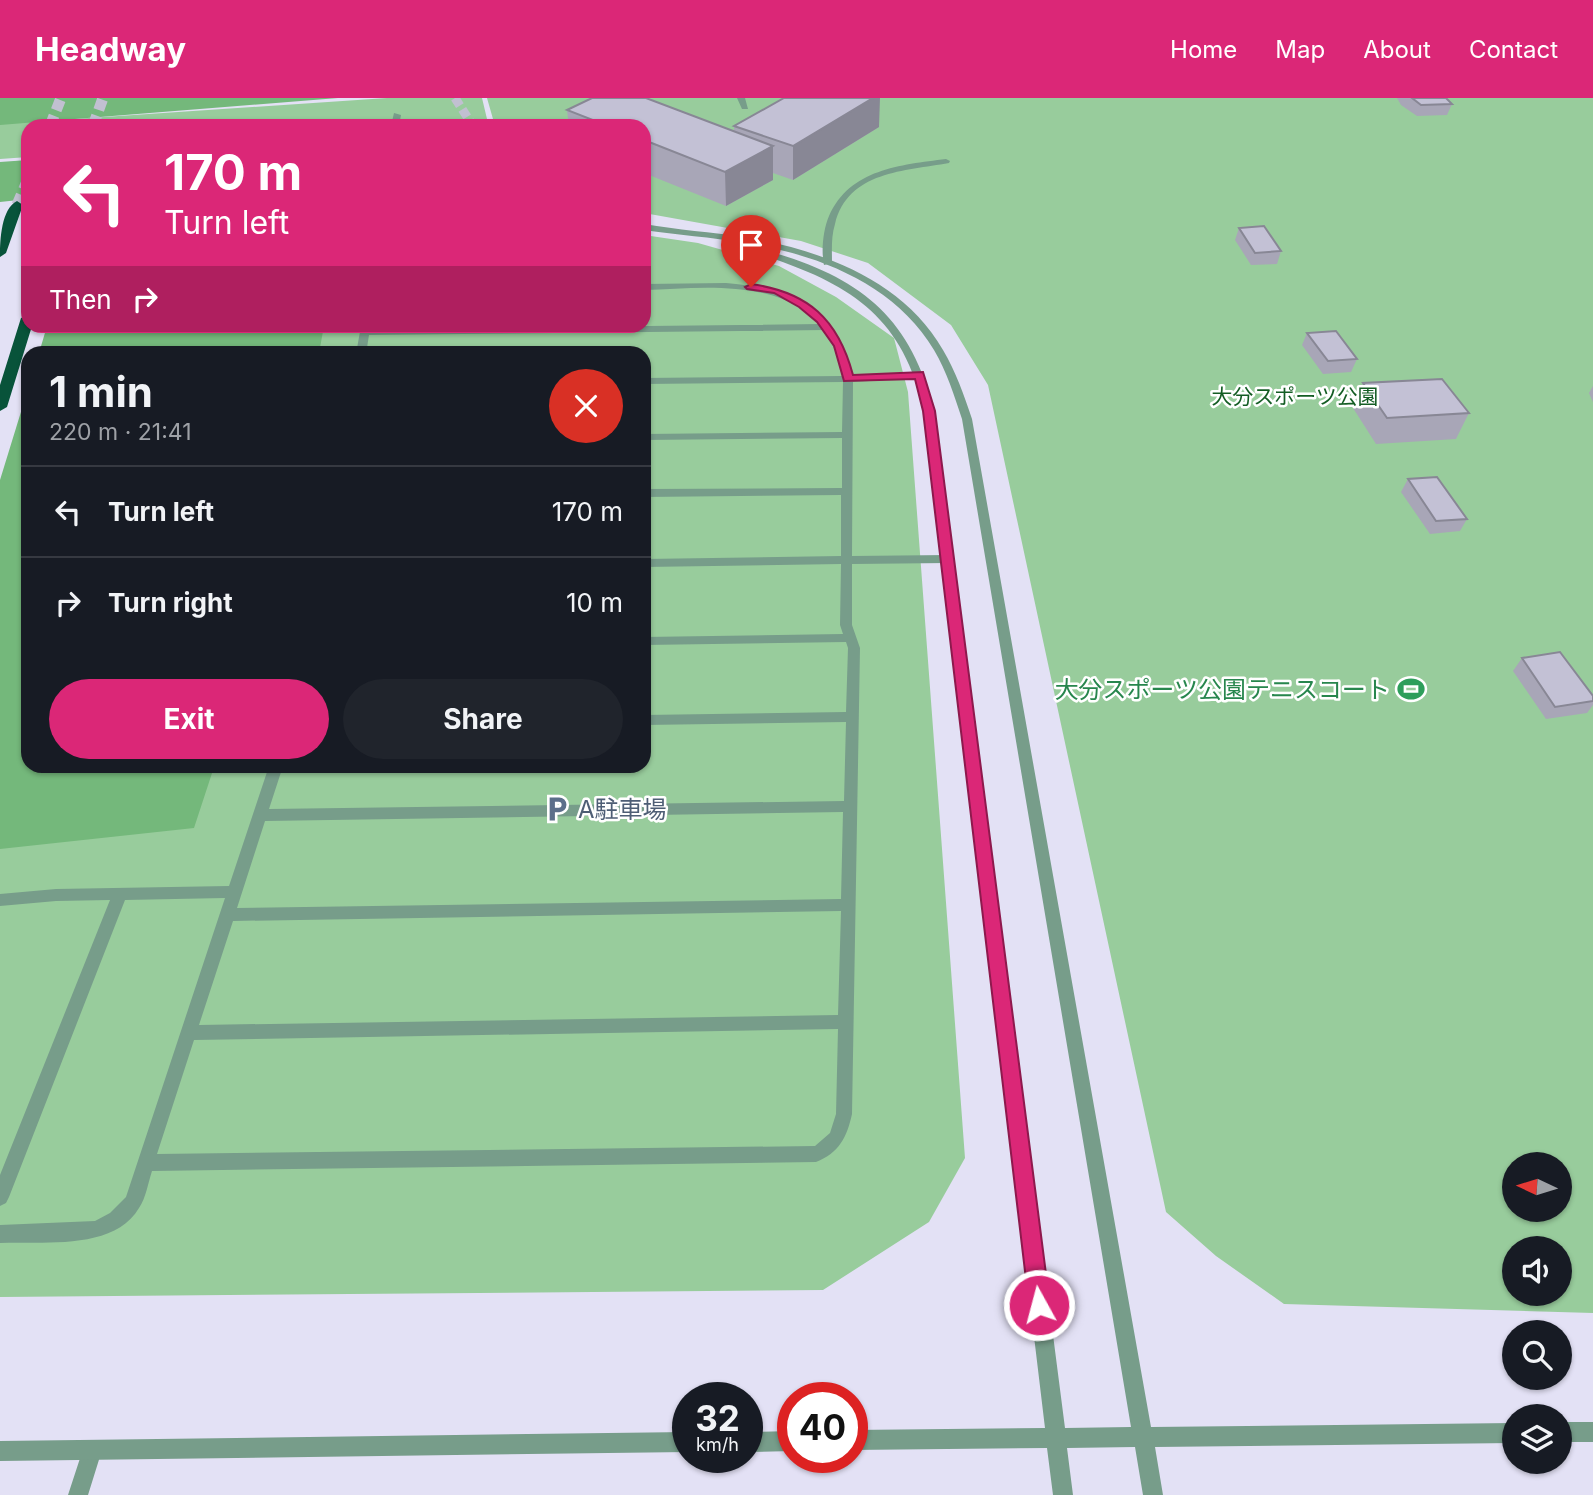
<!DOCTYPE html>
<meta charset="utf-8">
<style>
:root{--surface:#171b24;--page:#20242c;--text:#f1f3f6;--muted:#9ea1a6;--line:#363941;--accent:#db2777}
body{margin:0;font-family:Inter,"Noto Sans JP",sans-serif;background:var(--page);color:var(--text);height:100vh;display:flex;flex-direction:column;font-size:26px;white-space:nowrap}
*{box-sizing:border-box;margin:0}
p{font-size:23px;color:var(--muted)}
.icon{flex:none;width:38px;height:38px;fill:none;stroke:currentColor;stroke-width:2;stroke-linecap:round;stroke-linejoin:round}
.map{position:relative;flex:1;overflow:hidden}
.details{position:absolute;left:21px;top:248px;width:630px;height:427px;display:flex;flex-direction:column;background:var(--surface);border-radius:21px;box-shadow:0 2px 5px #0004}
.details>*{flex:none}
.top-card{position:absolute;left:21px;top:21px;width:630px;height:214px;border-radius:21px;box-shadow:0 2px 5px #0004;background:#db2777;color:#fff;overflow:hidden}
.needle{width:46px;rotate:274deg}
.controls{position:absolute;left:1502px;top:1054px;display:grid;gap:14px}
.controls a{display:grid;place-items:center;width:70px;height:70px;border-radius:50%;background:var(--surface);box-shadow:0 2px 5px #0004;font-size:35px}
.speed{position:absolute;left:672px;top:1284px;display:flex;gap:14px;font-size:35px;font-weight:700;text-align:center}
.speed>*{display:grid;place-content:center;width:91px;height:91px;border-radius:50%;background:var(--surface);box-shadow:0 2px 5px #0004;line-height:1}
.speed small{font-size:18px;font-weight:400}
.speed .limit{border:10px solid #d22;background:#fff;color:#111}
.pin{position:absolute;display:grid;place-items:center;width:60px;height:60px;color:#fff;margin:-72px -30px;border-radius:50% 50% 50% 0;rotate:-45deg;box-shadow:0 0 7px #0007}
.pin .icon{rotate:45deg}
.me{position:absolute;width:77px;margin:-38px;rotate:353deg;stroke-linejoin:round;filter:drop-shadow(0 0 5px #0008)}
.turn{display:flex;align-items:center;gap:24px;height:147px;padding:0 28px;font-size:32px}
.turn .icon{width:91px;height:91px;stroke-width:2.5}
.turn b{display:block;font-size:49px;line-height:60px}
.then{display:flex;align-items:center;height:66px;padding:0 28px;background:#0003;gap:14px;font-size:26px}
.round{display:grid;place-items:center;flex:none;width:74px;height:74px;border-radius:37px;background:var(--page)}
.summary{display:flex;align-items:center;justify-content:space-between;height:119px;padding:0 28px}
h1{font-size:42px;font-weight:700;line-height:52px}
.primary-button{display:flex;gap:14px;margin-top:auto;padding:14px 28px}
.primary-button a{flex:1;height:80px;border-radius:42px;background:var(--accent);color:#fff;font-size:28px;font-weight:700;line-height:80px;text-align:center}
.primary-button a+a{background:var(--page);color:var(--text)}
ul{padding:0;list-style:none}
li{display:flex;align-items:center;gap:21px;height:91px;padding:0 28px;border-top:2px solid var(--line)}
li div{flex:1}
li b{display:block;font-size:26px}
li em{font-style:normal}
header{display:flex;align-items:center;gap:42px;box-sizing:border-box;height:98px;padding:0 35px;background:var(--accent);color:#fff}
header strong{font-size:33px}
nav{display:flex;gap:38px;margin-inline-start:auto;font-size:24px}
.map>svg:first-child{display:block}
.green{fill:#98cc9c;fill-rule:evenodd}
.forest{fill:#74b87b}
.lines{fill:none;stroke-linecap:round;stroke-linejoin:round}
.tertiary-tunnel{stroke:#c1c0d1;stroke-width:9;stroke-dasharray:9 4.5;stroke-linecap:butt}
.trunk-tunnel{stroke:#c1c0d1;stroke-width:11;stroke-dasharray:11 6;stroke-linecap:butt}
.service{fill:#779d8a;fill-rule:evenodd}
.tertiary{fill:#779d8a;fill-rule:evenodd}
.trunk{fill:#08533a;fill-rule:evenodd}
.wall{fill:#a8a6b7}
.shaded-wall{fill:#888795}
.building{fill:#c3c1d5;stroke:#888795;stroke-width:2}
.route{fill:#db2777;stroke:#8e194d;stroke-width:2}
.labels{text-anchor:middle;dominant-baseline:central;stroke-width:5;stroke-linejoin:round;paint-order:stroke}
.far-park-label{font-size:21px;fill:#145d24;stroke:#fff}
.leisure-label{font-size:24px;fill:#27864d;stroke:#fff;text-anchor:end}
.service-label{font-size:24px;fill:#4e5e75;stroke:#fff;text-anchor:start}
</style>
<header>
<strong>Headway</strong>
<nav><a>Home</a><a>Map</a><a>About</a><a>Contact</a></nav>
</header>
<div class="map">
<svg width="1593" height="1397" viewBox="0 0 1593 1397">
<rect width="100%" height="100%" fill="#e3e1f5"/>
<path class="green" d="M387 0H482L487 21 434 26 463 25 465 28H28V59L0 61V26Z
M487 0H1593V1215L1284 1206 1216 1158 1166 1114 988 287 951 227 868 165 801 143 644 115V28H498L493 21ZM1514 1066H1559V1111H1514ZM1514 1150H1559V1195H1514Z
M644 137 698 145 779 168 836 199 894 240 908 294 965 1060 929 1124 823 1192 0 1199V723L195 669 644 668V256L314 255 321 228H644Z"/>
<path class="forest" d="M0 0H338L0 27Z
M28 62V101L0 104V64Z
M47 228H324L319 255H39Z
M28 291V668L214 669 194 730 0 751V382Z"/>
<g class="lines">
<path class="tertiary-tunnel" d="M455 0 473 28"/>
<path class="trunk-tunnel" d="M50 28 61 0
M93 28 103 0
M17 107 28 81"/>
<path class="service" d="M737 0H745L748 11H742Z
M394 15 401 17 399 28H391Z
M946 61 950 63 949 65C905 73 848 73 835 126 831 139 832 152 832 165L824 167C821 153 823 132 829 118 850 71 900 67 946 61Z
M726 185C792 191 838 207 852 278L923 275V279L919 280 853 284 852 458 948 457 954 461 948 465 852 466V527L860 550 852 1016C847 1039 839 1055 816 1064L152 1073C148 1085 146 1100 139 1110 114 1153 42 1143 0 1145V1127L95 1123 110 1115 126 1099 225 800 125 802 9 1099 6 1105 0 1108V1077L110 802 56 803 0 808V796L56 791 229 788 269 668H283L269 711 844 703 846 624 644 627V617L846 614 848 550 846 544 644 547V539L843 536 840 527 841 466 644 469V461L841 458V397L644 399V391L842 390V340L644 342V336L842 334 843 284 644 286V280L842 278 836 254 825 232 369 237 366 256H356L361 228H369V231L821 226C815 220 808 213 800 209 754 183 695 190 644 192V186ZM843 714 841 801 237 810 265 723ZM841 813 838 917 199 927 233 823ZM838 931 836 1016 830 1035 815 1048 157 1056 194 942Z
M92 1342 99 1345 102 1352 88 1397H68L85 1345Z"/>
<path class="tertiary" d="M644 126C678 132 711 134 745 139 821 152 903 182 943 252 956 274 964 297 972 321L1151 1329 1514 1325V1345L1155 1349 1163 1397H1143L1135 1349 1067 1350 1073 1397H1053L1047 1350 852 1352V1332L1045 1330 922 305C900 216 847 185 765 158V154L768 153C860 179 911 219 934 313L1065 1330 1131 1329 962 321C954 297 947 274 934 252 895 186 817 156 745 145 711 139 677 137 644 132Z
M1559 1324H1593V1344H1559Z
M793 1333V1353L747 1354V1334Z
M688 1334V1354L0 1363V1343Z"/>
<path class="trunk" d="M17 103 23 107 6 155 0 159C0 143 1 111 17 103Z
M28 216V228H32L7 309 0 313V287L21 220Z"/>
</g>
<path class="wall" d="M1397 0H1446L1452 6 1447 17 1417 18 1401 7Z
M567 12 734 33V28L879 29 793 82 773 75V82L726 108 644 75V28H569Z
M1239 130 1281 153 1277 166 1251 167 1235 142Z
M1307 235 1357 261 1351 274 1323 276 1302 247Z
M1363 285 1469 315 1456 341 1376 346 1353 310Z
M1593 288V304L1589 295Z
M1408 381 1467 421 1460 433 1430 436 1401 394Z
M1522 560 1593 598V607L1587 615 1546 621 1513 573Z"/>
<path class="shaded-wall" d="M873 0H880L879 29 793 82V48Z
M773 48V82L726 108 725 74Z"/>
<path class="building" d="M592 0H646L773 48 725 74 644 42V28H608L567 12Z
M784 0H873L793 48 734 28Z
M1412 0H1446L1452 6 1421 7Z
M1264 128 1281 153 1255 155 1239 130Z
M1336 233 1357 261 1328 263 1307 235Z
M1442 281 1469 315 1387 320 1363 285Z
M1437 379 1467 421 1436 423 1408 381Z
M1560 554 1593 598V603L1555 609 1522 560Z"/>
<path class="route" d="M751 186C808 194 838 221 853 277L923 274 935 313 1050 1207 1047 1214 1039 1217 1032 1214 1029 1207 923 313 915 281 844 283 834 248 817 224 799 209 774 195 747 191 745 189Z"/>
<defs>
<g id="stadium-bare" transform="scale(2.1)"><path d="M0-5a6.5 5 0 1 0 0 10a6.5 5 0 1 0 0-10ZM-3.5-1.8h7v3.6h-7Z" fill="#2e9e5b" stroke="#fff" stroke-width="2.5" paint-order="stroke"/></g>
<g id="parking-bare" transform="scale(2.1)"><path d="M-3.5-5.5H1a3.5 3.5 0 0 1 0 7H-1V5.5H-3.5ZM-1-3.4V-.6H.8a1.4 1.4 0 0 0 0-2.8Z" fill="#5c6f8a" stroke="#fff" stroke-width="2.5" paint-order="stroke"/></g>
</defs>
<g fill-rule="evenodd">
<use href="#stadium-bare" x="1411" y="591"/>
<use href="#parking-bare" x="557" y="711"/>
</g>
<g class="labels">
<g class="far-park-label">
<text x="1295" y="298">大分スポーツ公園</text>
</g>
<g class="leisure-label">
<text x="1390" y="591">大分スポーツ公園テニスコート</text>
</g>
<g class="service-label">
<text x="578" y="711">A駐車場</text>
</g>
</g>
</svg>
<div class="controls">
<a><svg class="needle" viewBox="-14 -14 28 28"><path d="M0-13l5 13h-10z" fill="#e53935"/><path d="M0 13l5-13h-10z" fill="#9ea1a6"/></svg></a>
<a><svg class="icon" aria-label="sound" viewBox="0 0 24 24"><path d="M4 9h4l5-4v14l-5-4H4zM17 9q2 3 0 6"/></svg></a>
<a><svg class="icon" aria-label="search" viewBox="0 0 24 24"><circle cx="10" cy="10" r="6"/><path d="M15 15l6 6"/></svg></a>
<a><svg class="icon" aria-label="layers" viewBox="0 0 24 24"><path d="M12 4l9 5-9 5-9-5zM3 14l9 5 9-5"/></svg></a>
</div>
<div class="speed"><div>32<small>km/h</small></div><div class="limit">40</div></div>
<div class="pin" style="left:751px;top:189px;background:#d93025"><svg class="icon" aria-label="arrive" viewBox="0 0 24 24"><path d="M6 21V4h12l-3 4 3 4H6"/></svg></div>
<svg class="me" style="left:1039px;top:1207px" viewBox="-20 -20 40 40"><circle r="17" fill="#db2777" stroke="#fff" stroke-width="3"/><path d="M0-11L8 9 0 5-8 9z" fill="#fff"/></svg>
<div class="top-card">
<div class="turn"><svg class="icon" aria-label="left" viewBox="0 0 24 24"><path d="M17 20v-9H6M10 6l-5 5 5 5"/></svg><div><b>170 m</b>Turn left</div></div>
<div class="then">Then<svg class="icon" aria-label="right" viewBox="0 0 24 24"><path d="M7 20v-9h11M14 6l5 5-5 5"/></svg></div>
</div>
<section class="details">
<div class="summary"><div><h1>1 min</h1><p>220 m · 21:41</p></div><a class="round" style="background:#d93025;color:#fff"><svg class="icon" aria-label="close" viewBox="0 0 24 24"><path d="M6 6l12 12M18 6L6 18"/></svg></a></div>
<ul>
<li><svg class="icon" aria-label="left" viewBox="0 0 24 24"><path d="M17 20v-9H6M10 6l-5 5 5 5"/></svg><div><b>Turn left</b></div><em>170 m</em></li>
<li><svg class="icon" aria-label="right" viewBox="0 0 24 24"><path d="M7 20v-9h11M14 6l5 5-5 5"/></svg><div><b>Turn right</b></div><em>10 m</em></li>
</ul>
<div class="primary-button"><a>Exit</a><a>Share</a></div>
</section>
</div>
